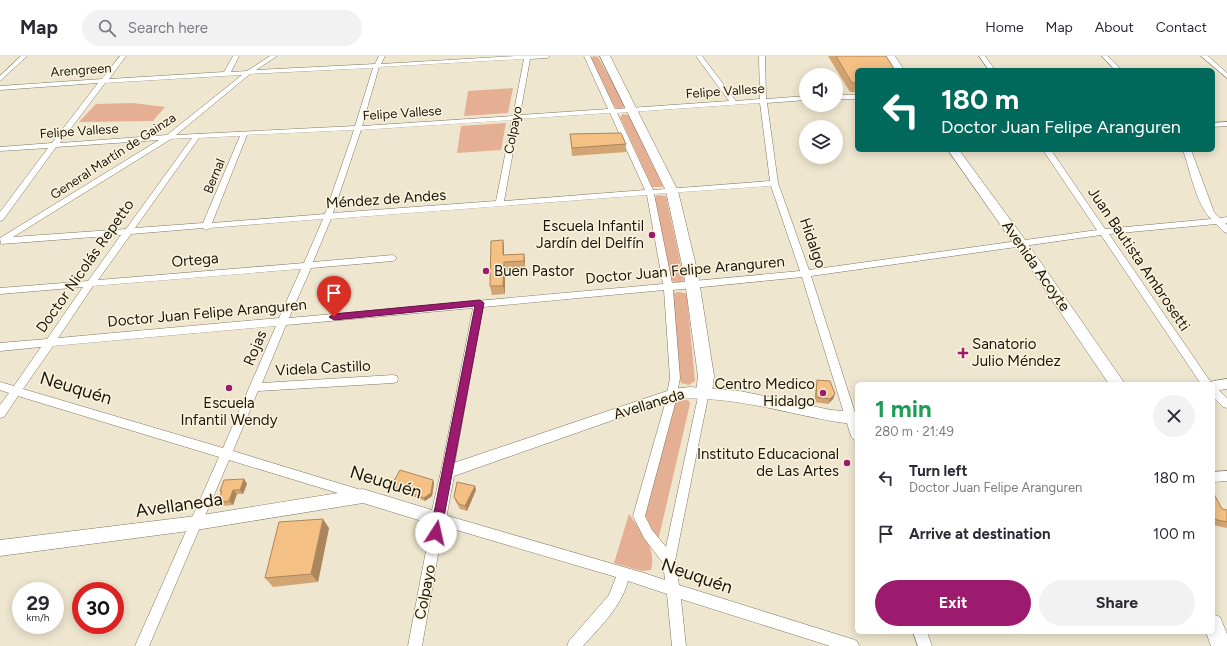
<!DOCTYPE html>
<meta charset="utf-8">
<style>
:root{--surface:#fff;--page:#f2f2f3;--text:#2b2b33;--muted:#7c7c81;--line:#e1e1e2;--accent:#9d1b6e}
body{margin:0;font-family:Figtree,sans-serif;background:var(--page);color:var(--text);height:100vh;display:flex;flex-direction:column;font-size:15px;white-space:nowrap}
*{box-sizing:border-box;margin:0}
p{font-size:13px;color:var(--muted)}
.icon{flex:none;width:22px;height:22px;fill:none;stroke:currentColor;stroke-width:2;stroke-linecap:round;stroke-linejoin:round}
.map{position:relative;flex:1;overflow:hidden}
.drawer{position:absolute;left:855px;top:326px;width:360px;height:252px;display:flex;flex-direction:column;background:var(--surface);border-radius:6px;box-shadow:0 2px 10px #0003}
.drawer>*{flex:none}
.guide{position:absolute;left:855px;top:12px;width:360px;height:84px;border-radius:6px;box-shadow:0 2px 10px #0003;background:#00695c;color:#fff;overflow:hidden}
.buttons{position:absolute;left:799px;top:12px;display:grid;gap:8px}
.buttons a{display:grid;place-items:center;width:44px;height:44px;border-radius:50%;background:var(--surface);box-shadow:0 2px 10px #0003;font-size:20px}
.speed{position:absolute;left:12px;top:526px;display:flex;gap:8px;font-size:20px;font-weight:700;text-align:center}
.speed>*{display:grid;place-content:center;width:52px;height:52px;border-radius:50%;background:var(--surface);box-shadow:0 2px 10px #0003;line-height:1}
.speed small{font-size:10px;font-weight:400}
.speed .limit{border:6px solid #d22;background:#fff;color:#111}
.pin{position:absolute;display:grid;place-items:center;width:34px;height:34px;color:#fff;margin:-41px -17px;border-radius:50% 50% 50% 0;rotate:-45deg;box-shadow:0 0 4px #0007}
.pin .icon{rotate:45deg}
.me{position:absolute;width:44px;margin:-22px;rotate:10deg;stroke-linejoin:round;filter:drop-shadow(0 0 3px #0008)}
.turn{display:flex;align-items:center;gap:14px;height:84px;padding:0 20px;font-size:18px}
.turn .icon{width:52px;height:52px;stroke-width:2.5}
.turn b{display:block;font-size:28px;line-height:34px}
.round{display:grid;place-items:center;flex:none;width:42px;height:42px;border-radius:21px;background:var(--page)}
.overview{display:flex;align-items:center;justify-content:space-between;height:68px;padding:0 20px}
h1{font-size:24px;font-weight:700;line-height:30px;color:#1e9e55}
.primary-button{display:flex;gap:8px;margin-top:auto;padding:8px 20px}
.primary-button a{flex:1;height:46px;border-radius:24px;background:var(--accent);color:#fff;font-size:16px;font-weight:700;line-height:46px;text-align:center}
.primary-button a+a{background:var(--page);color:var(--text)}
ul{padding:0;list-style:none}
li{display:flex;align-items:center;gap:12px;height:56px;padding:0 20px}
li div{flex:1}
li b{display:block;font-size:15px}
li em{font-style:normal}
header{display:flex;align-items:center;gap:24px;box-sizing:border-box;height:56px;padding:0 20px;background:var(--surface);border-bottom:1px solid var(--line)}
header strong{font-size:19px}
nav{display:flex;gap:22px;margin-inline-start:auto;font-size:14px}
.search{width:280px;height:36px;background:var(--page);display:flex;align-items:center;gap:10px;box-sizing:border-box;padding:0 14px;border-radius:22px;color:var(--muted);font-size:15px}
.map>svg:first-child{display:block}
.green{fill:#e4af92}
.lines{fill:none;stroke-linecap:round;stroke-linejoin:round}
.minor-casing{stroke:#7f7762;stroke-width:1}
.tertiary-casing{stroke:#7f7762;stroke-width:1}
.secondary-casing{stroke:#7f7762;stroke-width:1}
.minor{fill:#fff;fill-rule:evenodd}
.tertiary{fill:#fff;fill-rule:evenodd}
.secondary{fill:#fff;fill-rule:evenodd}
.wall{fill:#d2a572}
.shaded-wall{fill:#ab865c}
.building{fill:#f4c084;stroke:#ab865c}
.route{fill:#9d1b6e;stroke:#661248}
.poi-dot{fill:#9d1b6e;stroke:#fcf3dc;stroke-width:1.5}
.labels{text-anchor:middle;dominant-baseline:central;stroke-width:3;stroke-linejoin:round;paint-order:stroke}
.far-street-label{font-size:13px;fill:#1a170f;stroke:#fcf3dc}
.street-label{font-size:15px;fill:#1a170f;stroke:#fcf3dc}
.poi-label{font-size:15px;fill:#1a170f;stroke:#fcf3dc;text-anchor:end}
.near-street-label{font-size:18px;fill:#1a170f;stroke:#fcf3dc}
</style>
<header>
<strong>Map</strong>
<div class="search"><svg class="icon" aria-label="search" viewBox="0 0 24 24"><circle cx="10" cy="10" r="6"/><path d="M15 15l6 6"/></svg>Search here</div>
<nav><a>Home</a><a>Map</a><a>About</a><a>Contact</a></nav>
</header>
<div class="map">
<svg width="1227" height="590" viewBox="0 0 1227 590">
<rect width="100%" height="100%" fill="#efe6cf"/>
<path class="green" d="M594 0 598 1 625 48 623 52H618L613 50 590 2Z
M513 32 508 57 464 60 468 35Z
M133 47 165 51 153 65 79 66 96 48Z
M623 58 630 60 663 129 662 131H652L620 61Z
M506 67 501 94 457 97 461 70Z
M657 139 666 140 684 223 681 227 672 225 670 223 655 141Z
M679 236 685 237 687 240 695 325 689 329 681 327 680 324 671 240 674 237Z
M681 341 689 345 690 348 658 485 645 459 673 345 677 342Z
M629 458C641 476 657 491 651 514L642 515 614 507Z"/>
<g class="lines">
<g class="minor-casing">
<path id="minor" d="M21 0H27L0 25V20Z
M120 0H126L109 23 224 16 233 0H239L231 16 247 15 270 0H277L256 14 375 8 379 0H385L381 8 516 0H550L547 2 530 3 520 59 608 53 584 0H590L615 53 729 45 696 0H702L736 45 760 43 759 0H765L766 43 806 40V44L767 47 778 127 809 214 1097 174 1043 94H1051L1105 173 1211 163C1196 148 1190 114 1183 94H1191L1214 156 1220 162 1227 161V167H1225L1227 169V177L1224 176 1216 168 1109 178 1212 328H1201L1101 179 811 220 857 363V385L853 383 851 380 802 221 673 234 680 322 675 348 645 460 652 474 666 491 699 336 700 333 704 332 708 333 709 336 675 505 679 529 852 583 857 585 859 590H830L681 543 686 590H672L667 538 628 525C621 551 601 570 583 590H567L569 585 609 539 616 521 443 470 422 590H408L432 463 434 459 438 457 644 517 665 524 663 507 644 482 633 460 665 348 670 322 664 234 483 251 453 416 451 420 447 421 443 420 441 416 473 252 286 269 262 327 393 319 397 320 398 323 397 326 393 327 258 335 233 395 361 434 365 435 367 439 365 443 361 444 229 404 149 590H135L219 401 18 340 4 361 0 362V349L9 337 0 334V326L14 330 41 291 0 295V287L47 283 83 231 0 238V232L88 225 121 179 1 188 0 182 159 84 56 91 3 164 0 165V156L48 92 0 95V91L52 87 98 27 0 34V30L102 23ZM524 3 513 60 362 70 379 11ZM373 12 355 70 176 79 250 18ZM242 19 167 79 60 87 105 27ZM760 47 770 125 653 134 617 57ZM610 57 645 134 504 145 519 63ZM512 64 496 145 333 157 361 74ZM354 74 325 158 212 167 247 79ZM240 80 203 167 135 172 199 82ZM192 82 126 173 13 181 171 83ZM771 130 800 215 672 227 654 138ZM647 139 663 228 289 262 311 212 393 205 397 202 393 199 313 206 331 163ZM323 163 304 207 98 224 131 178 203 172 206 174 210 172ZM301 213 279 262 58 282 93 230ZM276 270 223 392 23 333 53 290Z
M979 0H985L995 14H989Z
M1102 0H1108L1122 14H1115Z
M1201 0H1208L1227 17V22Z
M836 39H857V43H836Z
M1227 66V70L1213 71V67Z
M1213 331 1217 332 1227 342V352L1223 351 1213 341Z
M1227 415V425L1213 426V416Z
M913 576H927L932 590H918Z"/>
</g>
<g class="tertiary-casing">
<path id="tertiary" d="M1227 323V333L1213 335V328H1207L1213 325Z
M690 331 740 335 831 354 857 356V368C836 367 817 362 797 358 756 349 716 340 673 343L454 420 446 463 444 468 438 470 363 447 196 474 0 500V484L196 460 363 433 432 454 442 411 673 333Z"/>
</g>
<g class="secondary-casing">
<path id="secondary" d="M600 0H610L678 135 698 218 714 320 712 336 710 340 704 342 698 340 696 336 698 320 684 218 666 135Z
M885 0H895L904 14H894Z
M948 94H959L1026 185 1125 328H1109L1016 191Z
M1213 558 1220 561 1227 578V590H1211L1206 576H1213Z"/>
</g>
<use href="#minor" class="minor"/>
<use href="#tertiary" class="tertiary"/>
<use href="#secondary" class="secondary"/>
</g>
<path class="wall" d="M828 0H886L857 14V36H850Z
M570 78 626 88V96L572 100Z
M503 184 504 192V199L524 198 525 206V213L505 215V238L492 239 490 230Z
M817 324 835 338 833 343 828 348 814 346 816 329Z
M244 423 247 428 243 438H237L233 449 221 450 218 446 221 436 220 435Z
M434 427 432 440 425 445 392 432 391 430Z
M475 430 476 434 467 455 460 453 456 446 454 441Z
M1213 436 1222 453 1227 454V472L1213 469Z
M329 472 318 526 273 531 265 522Z"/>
<path class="shaded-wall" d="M503 184 504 192V207L503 199Z
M524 198 525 206V213L524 205Z
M504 206 505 215V238L503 230Z
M835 338 833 343 828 348 830 343Z
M244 423 247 428 243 438 240 434Z
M433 424 434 427 432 440 425 445 424 442Z
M475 430 476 434 467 455 465 450Z
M233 434 237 438 233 449 229 445Z
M323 463 329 472 318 526 311 518Z"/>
<path class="building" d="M836 0H886L895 14H857V27H852Z
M621 77 626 88 572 92 570 78Z
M503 184V199L524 198V205L504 206 503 230H490L491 185Z
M817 324 830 325 835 338 830 343 816 341Z
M400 414 433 424 431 437 424 442 391 430Z
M244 423 240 434H233L229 445 218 446 222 435H220L224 424Z
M457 426 475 430 465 450 459 448 454 441Z
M1213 436 1222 453 1227 454V466L1213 463Z
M323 463 311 518 265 522 279 466Z"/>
<path class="route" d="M480 244 484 247 441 477 440 480 436 482 432 480 430 477 475 250 334 264 329 261 334 258Z"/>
<g class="poi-dot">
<circle cx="652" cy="179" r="4"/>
<circle cx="486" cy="215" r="4"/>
<path d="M961 291h4v4h4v4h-4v4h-4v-4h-4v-4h4z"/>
<circle cx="229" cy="332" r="4"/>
<circle cx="823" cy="337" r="4"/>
<circle cx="847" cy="407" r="4"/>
</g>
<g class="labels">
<g class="far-street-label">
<text transform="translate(81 14) rotate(-4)">Arengreen</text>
<text transform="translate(725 35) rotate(-4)">Felipe Vallese</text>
<text transform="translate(402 57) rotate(-4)">Felipe Vallese</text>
<text transform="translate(513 74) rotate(-79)">Colpayo</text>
<text transform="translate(79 75) rotate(-4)">Felipe Vallese</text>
<text transform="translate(113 100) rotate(-33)">General Martín de Gainza</text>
<text transform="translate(214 120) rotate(-68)">Bernal</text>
</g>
<g class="street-label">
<text transform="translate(386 143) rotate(-4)">Méndez de Andes</text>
<text transform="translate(813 187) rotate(71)">Hidalgo</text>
<text transform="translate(1139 203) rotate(56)">Juan Bautista Ambrosetti</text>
<text transform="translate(195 204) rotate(-5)">Ortega</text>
<text transform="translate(85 210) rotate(-55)">Doctor Nicolás Repetto</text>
<text transform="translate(1036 210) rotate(55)">Avenida Acoyte</text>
<text transform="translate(685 214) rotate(-5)">Doctor Juan Felipe Aranguren</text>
<text transform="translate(207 257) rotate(-5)">Doctor Juan Felipe Aranguren</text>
<text transform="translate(255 292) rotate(-67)">Rojas</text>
<text transform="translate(323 312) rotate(-3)">Videla Castillo</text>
<text transform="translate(649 348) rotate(-17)">Avellaneda</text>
<text transform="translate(425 536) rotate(-79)">Colpayo</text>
</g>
<g class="poi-label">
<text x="644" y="170">Escuela Infantil<tspan x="644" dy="17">Jardín del Delfín</tspan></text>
<text x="494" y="215" text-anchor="start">Buen Pastor</text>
<text x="972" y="288" text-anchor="start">Sanatorio<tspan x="972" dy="17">Julio Méndez</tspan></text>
<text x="815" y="328">Centro Medico<tspan x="815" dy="17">Hidalgo</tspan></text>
<text x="229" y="347" text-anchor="middle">Escuela<tspan x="229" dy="17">Infantil Wendy</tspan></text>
<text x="839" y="398">Instituto Educacional<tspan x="839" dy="17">de Las Artes</tspan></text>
</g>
<g class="near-street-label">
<text transform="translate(76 332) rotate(17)">Neuquén</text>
<text transform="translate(386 426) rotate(17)">Neuquén</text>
<text transform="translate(179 449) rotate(-8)">Avellaneda</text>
<text transform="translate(697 520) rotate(19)">Neuquén</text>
</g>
</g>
</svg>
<div class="buttons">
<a><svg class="icon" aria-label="sound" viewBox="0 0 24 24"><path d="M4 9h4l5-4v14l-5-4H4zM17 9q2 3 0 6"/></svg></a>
<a><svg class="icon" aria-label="layers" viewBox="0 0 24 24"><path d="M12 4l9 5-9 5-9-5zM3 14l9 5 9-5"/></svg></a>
</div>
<div class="speed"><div>29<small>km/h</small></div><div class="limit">30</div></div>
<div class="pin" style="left:334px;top:261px;background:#d93025"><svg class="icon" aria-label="arrive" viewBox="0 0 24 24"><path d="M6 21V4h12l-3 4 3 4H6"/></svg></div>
<svg class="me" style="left:436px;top:477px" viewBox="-20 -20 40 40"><circle r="19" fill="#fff"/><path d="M0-13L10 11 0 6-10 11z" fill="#9d1b6e"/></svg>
<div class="guide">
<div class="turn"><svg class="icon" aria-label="left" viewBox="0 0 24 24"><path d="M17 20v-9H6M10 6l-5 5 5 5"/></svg><div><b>180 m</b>Doctor Juan Felipe Aranguren</div></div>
</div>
<section class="drawer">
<div class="overview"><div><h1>1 min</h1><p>280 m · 21:49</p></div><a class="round"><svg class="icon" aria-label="close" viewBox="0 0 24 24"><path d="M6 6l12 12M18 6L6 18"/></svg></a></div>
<ul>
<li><svg class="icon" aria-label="left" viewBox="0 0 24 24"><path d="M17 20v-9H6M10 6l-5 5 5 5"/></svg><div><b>Turn left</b><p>Doctor Juan Felipe Aranguren</p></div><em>180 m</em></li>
<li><svg class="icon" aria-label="arrive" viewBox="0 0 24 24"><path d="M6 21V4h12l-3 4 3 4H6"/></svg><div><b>Arrive at destination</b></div><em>100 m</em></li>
</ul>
<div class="primary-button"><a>Exit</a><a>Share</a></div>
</section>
</div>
